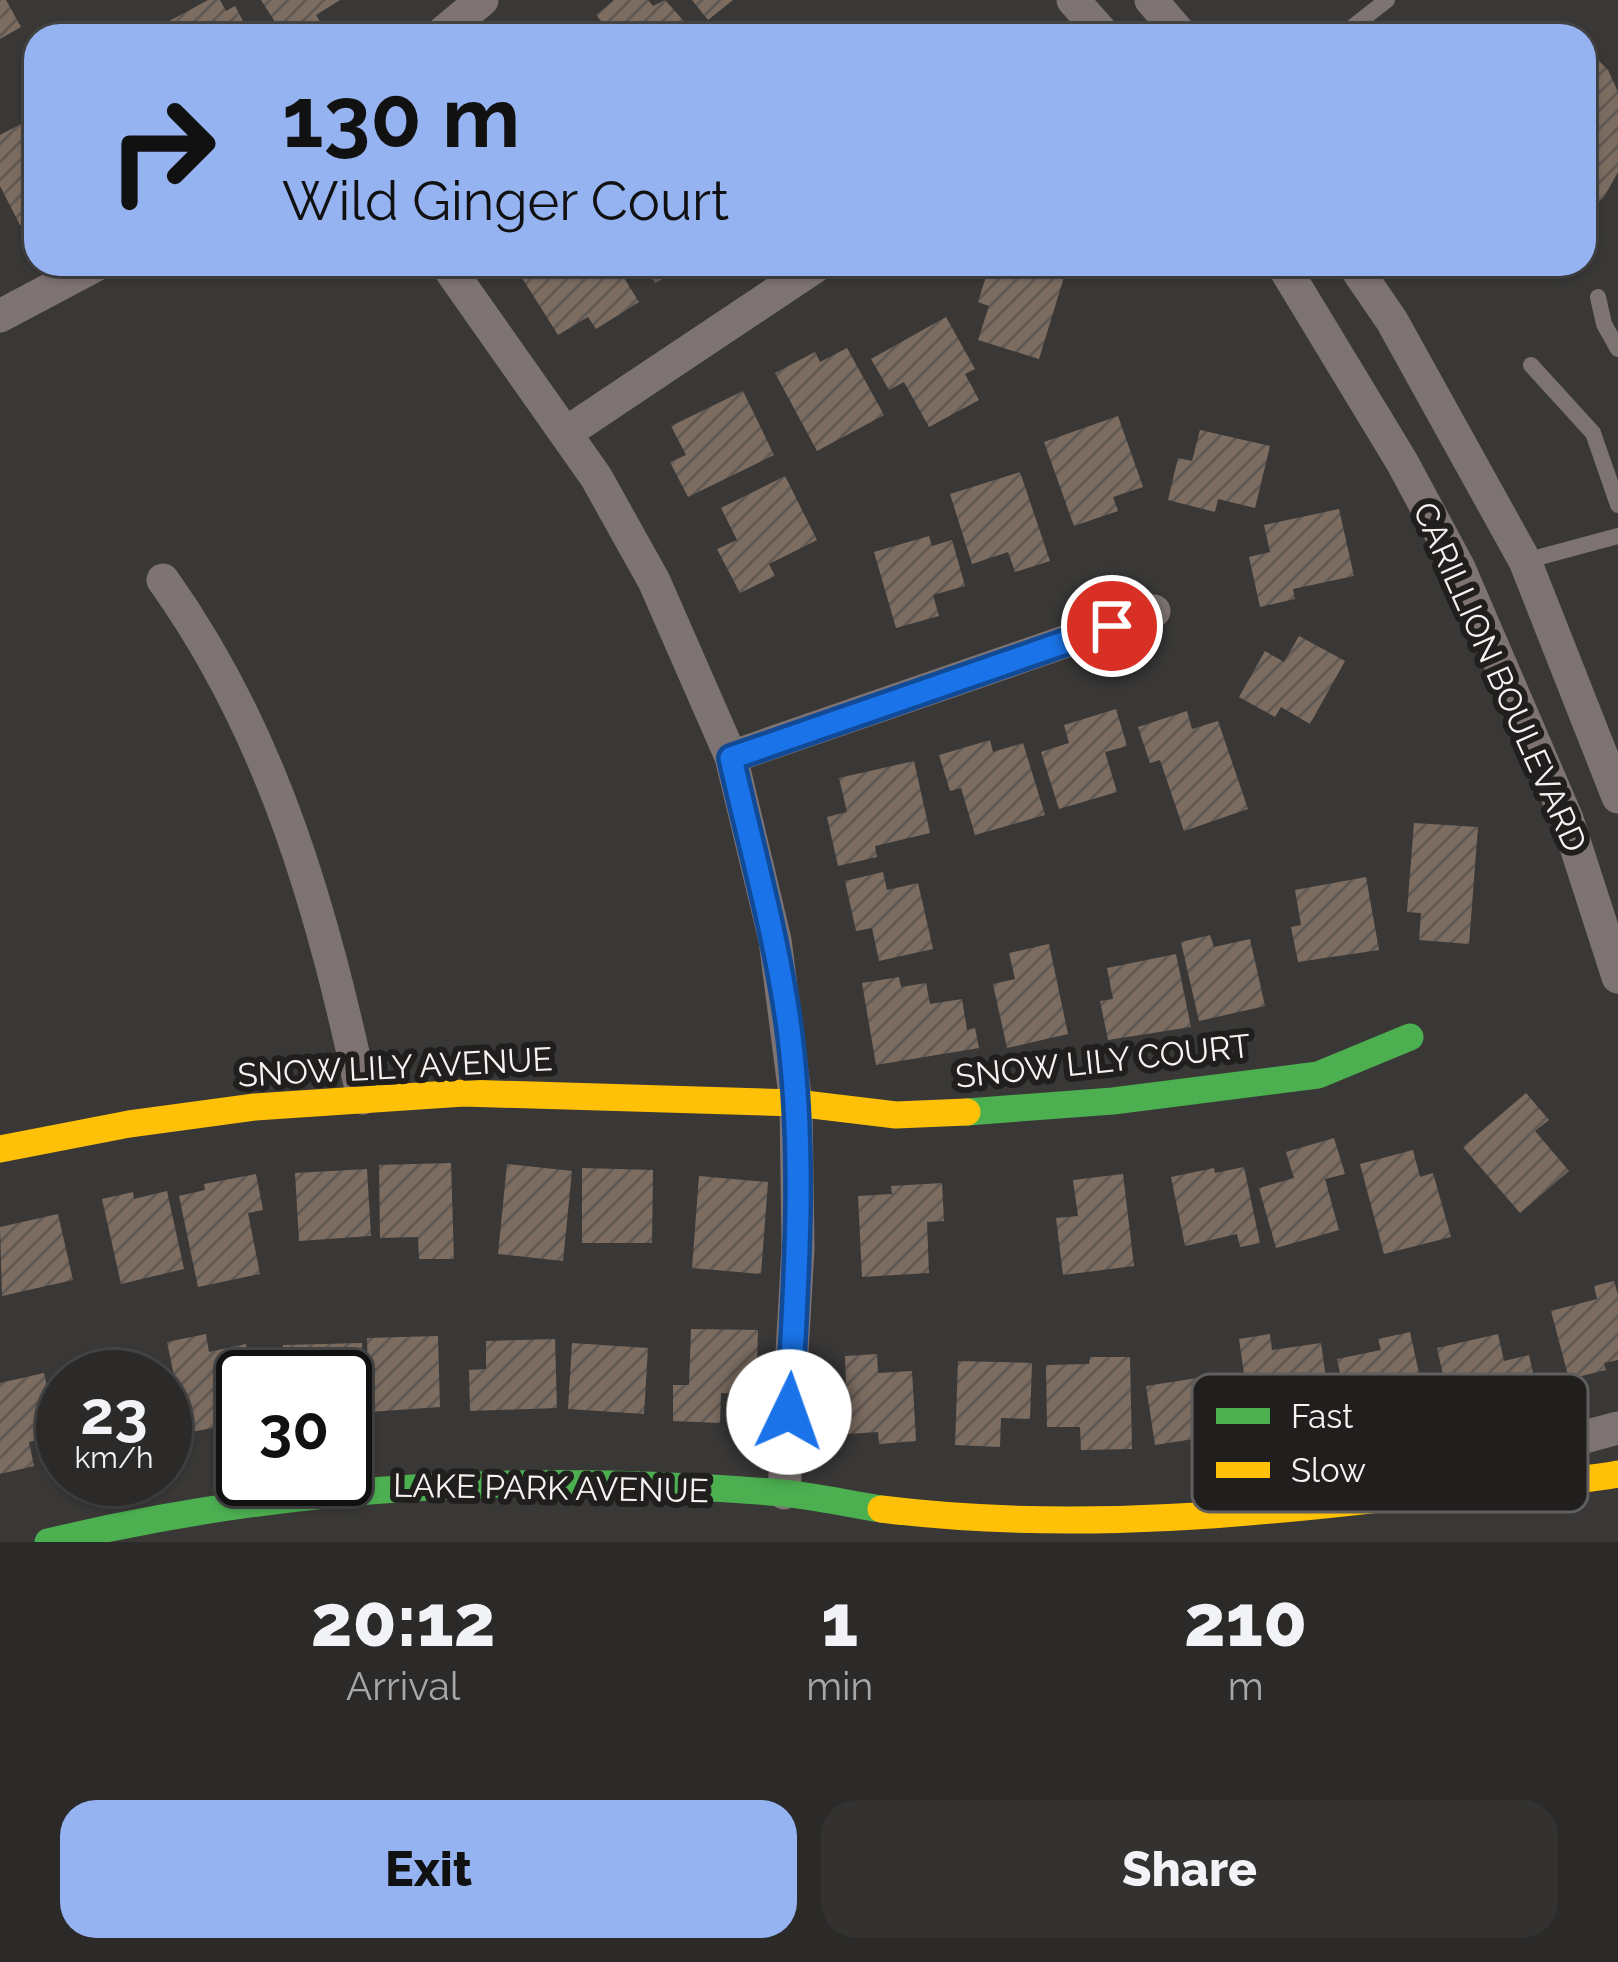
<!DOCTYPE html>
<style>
:root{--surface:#2b2a29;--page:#333231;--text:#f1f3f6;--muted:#a6a7a8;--line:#474646;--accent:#95b2f1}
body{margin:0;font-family:Raleway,sans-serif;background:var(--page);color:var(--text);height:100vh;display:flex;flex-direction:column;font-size:45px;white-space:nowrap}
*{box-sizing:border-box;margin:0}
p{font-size:39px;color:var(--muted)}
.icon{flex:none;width:66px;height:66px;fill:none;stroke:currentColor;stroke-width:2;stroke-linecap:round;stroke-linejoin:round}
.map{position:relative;height:1542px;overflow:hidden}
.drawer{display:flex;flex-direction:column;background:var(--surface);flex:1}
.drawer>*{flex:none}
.top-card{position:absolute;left:24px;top:24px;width:1572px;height:252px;border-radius:36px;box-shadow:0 3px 9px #0004,0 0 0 3px var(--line);background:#95b2f1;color:#111;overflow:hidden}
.speed{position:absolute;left:36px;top:1350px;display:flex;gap:24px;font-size:60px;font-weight:700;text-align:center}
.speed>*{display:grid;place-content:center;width:156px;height:156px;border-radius:50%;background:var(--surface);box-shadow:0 3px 9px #0004,0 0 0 3px var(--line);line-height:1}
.speed small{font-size:30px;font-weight:400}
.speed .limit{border:6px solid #111;border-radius:18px;background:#fff;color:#111}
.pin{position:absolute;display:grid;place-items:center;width:102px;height:102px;color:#fff;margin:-51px;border:6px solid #fff;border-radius:50%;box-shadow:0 3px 12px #0007}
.me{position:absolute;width:132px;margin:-66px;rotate:3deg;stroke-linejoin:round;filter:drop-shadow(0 0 9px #0008)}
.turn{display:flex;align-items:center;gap:42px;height:252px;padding:0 60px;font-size:54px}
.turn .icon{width:156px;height:156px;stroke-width:2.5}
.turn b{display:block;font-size:84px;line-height:102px}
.eta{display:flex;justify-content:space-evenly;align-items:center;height:204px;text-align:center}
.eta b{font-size:72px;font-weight:800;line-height:84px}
.cta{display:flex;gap:24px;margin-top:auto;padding:24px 60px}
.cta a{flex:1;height:138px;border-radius:36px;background:var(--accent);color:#111;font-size:48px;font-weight:800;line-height:138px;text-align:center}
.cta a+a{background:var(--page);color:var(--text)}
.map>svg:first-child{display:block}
.building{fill:url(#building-hatch)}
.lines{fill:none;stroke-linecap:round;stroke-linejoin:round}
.lane{stroke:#7e7373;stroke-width:16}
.street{stroke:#7e7373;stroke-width:33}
.fast{stroke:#4caf50;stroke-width:27}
.slow{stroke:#ffc107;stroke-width:27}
.route-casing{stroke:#114b97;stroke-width:30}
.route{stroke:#1a73e8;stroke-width:21}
.labels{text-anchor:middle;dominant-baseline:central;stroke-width:12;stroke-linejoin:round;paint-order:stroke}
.street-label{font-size:33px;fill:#f6f3f2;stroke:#201f1e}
.key{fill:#201f1e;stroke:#605f5e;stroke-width:3}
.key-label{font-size:33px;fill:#f6f3f2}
</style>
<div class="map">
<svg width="1618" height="1542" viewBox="0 0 1618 1542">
<defs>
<pattern id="building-hatch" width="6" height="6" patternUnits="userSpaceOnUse" patternTransform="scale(3)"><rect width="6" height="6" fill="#7d6d61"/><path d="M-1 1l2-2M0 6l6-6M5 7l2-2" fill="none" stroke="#615954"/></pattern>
</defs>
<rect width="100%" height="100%" fill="#393837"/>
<path class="building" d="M0 0H6L21 27 0 39Z
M208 0H220L226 11 235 6 251 36H157L153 30Z
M261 0H340L316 15 327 33 323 36H267L265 33 277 25Z
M614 0H648L653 6 665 0 697 36H614L596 15Z
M692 0H733L708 20Z
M1517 24 1554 30 1565 36H1473Z
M1584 46 1608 70 1618 92V172L1604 197 1584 216Z
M36 116V217L20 225 0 186V135Z
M527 264H602L609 276 619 270 639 302 596 329 588 317 558 335 517 270Z
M644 264H687L655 283Z
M990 264H1030L1064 277 1039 359 978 340 989 306 978 302Z
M946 317 975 369 965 374 979 400 929 427 904 382 889 390 871 359Z
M847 348 884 415 817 451 775 373 815 352 820 362Z
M743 391 774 455 688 497 670 462 686 455 671 426Z
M1118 416 1143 487 1113 497 1118 511 1074 526 1044 442Z
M1200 430 1270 446 1255 508 1218 499 1215 512 1168 500 1178 458 1192 461Z
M1020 472 1050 561 1015 572 1008 552 972 564 950 494Z
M785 476 817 540 769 564 775 576 740 593 717 549 737 540 721 508Z
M1339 509 1354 576 1293 589 1295 599 1260 607 1249 557 1270 552 1264 525Z
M929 536 932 546 952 540 965 586 933 595 939 616 896 628 874 552Z
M1299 636 1345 661 1310 724 1281 707 1275 717 1239 697 1265 651 1284 662Z
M1116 709 1127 746 1105 752 1117 792 1059 809 1041 752 1069 743 1064 725Z
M1187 711 1192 729 1218 721 1248 809 1184 831 1160 760 1150 763 1138 727Z
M990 740 993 752 1023 743 1045 815 975 835 961 788 950 791 939 755Z
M914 761 930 833 875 846 877 857 838 866 827 817 847 812 839 778Z
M1414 823 1478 827 1469 944 1419 940 1421 913 1407 912Z
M883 872 887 890 918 883 933 949 879 961 872 928 856 931 845 881Z
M1366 877 1379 950 1298 962 1291 927 1301 925 1295 890Z
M1210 935 1214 947 1250 939 1265 1006 1199 1021 1181 942Z
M1049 944 1068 1034 1007 1048 993 984 1015 979 1009 953Z
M1176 954 1191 1027 1108 1040 1100 1001 1113 999 1107 968Z
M899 977 901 987 926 983 930 1004 962 999 967 1030 975 1028 979 1048 876 1065 862 983Z
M1526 1093 1549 1120 1535 1131 1569 1171 1520 1213 1463 1147Z
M1334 1138 1345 1174 1325 1179 1339 1230 1276 1248 1259 1188 1294 1178 1286 1152Z
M1413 1150 1420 1177 1433 1173 1451 1237 1384 1254 1360 1164Z
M451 1163 454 1259H419L418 1237 380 1238 379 1165Z
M507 1164 572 1171 563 1261 498 1254Z
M1244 1167 1260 1243 1240 1247 1237 1234 1185 1246 1171 1177 1214 1168 1215 1173Z
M582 1168 653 1170 652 1243H582Z
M367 1169 371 1236 299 1241 295 1173Z
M256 1174 263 1210 248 1213 260 1274 198 1287 179 1196 205 1190 204 1184Z
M1123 1174 1134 1266 1063 1275 1056 1218 1078 1216 1073 1180Z
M699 1176 768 1182 761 1274 692 1268Z
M942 1183 944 1221 927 1222 929 1273 862 1277 858 1196 892 1194 891 1186Z
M167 1191 184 1269 121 1284 102 1199 133 1192 134 1199Z
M58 1214 73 1280 2 1296 0 1227Z
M1614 1281 1618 1295V1360L1604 1363 1606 1370 1569 1379 1551 1311 1597 1299 1594 1286Z
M691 1329 758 1330 756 1394 721 1393 720 1423 673 1421V1385H689Z
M1410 1332 1429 1419 1382 1430 1380 1420 1351 1426 1337 1359 1381 1350 1378 1339Z
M206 1334 209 1352 246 1344 252 1377H243V1416L227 1419 228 1425 186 1433 167 1342Z
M1270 1334 1272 1350 1321 1343 1334 1434 1283 1441 1280 1419 1251 1423 1239 1339Z
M1498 1334 1504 1361 1529 1355 1538 1395 1483 1408 1480 1394 1449 1401 1437 1348Z
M438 1336 440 1407 369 1412 367 1338Z
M555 1339 557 1408 470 1411 469 1370 486 1369V1341Z
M362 1343 364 1406H345V1377H284L283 1345Z
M572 1343 648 1348 644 1414 568 1409Z
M877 1354 878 1373 912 1371 916 1441 879 1444 878 1432 848 1434 845 1356Z
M1090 1357H1130L1132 1449 1081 1450 1080 1427H1047L1046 1365 1089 1364Z
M958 1361 1032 1363 1030 1419 1001 1418 1000 1447 955 1445Z
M44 1373 58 1436 29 1442 34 1466 0 1474V1383Z
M1223 1374 1232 1433 1155 1445 1146 1386Z"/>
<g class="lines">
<path class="lane" d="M1341 36 1387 0
M1598 297 1604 324 1618 349
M1531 365 1593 433 1618 505
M1525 561 1618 536"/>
<path class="street" d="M1073 0 1105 36
M1151 0 1182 36
M439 36 482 0
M446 264 596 477 654 581 731 757 775 940 796 1103 798 1248 784 1493
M1282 264 1402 462 1459 568 1567 819 1618 977
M1353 264 1392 321 1525 561 1618 797
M0 316 98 264
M566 433 819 264
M163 580C275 737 323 913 363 1098
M731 757 1154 611
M1499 1480 1577 1439 1618 1428"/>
<path class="fast" d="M967 1112 1113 1101 1318 1075 1410 1037
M48 1542C289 1484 535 1472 782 1493 815 1496 848 1504 881 1509"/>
<path class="slow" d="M0 1149 129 1124 255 1107 464 1093 796 1103 896 1115 967 1112
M881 1509C1074 1533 1263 1514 1454 1490 1509 1484 1564 1484 1618 1474"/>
</g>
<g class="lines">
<g class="route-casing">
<path id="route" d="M789 1412C796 1286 805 1161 790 1036 778 941 752 851 731 758L1112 626"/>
</g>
<use href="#route" class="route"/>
</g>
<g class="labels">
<g class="street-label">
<text transform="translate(1500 677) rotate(66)">CARILLION BOULEVARD</text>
<text transform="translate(1103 1061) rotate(-6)">SNOW LILY COURT</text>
<text transform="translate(395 1067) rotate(-3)">SNOW LILY AVENUE</text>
<text transform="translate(551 1488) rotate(1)">LAKE PARK AVENUE</text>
</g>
</g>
<rect x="1192" y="1374" width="396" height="138" rx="18" class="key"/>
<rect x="1216" y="1408" width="54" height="16" fill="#4caf50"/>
<rect x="1216" y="1462" width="54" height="16" fill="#ffc107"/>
<g class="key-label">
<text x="1291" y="1428">Fast</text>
<text x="1291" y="1482">Slow</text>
</g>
</svg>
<div class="speed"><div>23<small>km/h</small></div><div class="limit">30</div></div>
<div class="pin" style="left:1112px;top:626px;background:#d93025"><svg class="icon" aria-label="arrive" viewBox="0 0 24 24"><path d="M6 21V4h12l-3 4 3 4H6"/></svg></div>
<svg class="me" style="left:789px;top:1412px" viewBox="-20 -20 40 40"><circle r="19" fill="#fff"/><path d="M0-13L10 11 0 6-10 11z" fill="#1a73e8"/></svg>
<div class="top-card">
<div class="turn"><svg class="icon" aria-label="right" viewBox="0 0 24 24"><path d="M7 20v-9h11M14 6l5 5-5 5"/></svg><div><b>130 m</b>Wild Ginger Court</div></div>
</div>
</div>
<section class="drawer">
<div class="eta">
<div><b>20:12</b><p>Arrival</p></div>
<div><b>1</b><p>min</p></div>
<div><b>210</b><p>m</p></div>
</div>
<div class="cta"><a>Exit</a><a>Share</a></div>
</section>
